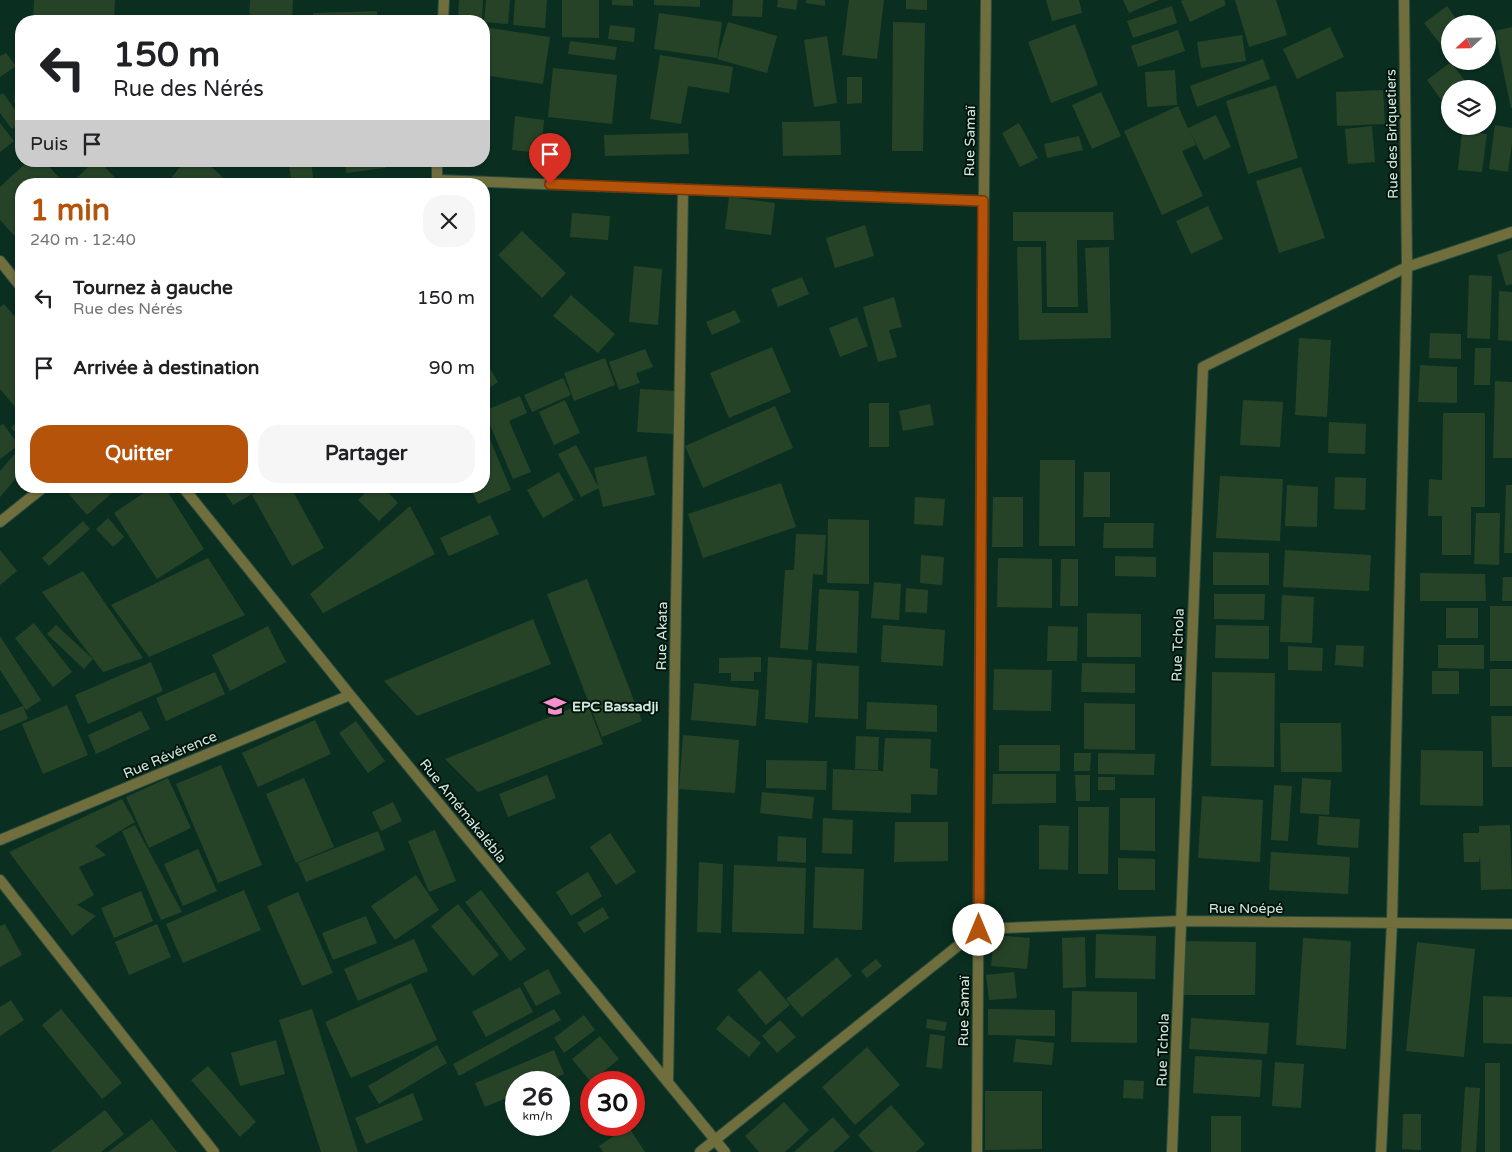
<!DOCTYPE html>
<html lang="fr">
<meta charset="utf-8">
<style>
:root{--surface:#fff;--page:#f6f6f6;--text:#202124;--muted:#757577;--accent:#b45309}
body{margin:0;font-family:"Varela Round",sans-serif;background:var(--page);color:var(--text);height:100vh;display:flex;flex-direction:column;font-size:19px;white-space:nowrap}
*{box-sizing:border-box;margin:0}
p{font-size:16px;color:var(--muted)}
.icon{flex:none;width:28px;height:28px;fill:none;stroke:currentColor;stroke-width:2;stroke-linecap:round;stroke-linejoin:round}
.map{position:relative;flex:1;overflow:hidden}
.side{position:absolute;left:15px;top:178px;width:475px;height:315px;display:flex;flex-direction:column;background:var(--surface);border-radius:20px;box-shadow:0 1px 4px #0004}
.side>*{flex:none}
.top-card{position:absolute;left:15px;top:15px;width:475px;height:152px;border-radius:20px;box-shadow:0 1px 4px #0004;background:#fff;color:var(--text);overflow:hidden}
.needle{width:32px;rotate:248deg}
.controls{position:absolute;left:1441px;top:15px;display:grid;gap:10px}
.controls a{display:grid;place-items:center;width:55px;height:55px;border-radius:50%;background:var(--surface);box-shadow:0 1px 4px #0004;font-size:25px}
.speed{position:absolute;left:505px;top:1071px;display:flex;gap:10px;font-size:25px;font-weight:700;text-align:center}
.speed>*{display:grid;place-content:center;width:65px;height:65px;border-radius:50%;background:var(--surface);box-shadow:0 1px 4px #0004;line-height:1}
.speed small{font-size:12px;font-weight:400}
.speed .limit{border:8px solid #d22;background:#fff;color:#111}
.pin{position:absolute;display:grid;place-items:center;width:42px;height:42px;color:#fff;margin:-51px -21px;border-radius:50% 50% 50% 0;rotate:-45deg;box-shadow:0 0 5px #0007}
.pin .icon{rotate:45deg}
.me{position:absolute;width:55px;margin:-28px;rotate:0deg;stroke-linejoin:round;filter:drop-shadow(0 0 4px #0008)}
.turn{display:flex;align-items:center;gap:18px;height:105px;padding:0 15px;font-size:22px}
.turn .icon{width:65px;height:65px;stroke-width:2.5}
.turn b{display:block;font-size:35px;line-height:42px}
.then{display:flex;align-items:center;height:48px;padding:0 15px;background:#0003;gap:10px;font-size:19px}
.round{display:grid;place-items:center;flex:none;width:52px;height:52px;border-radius:20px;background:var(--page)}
.head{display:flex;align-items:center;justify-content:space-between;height:85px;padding:0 15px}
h1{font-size:30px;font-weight:800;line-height:38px;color:var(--accent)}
.cta{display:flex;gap:10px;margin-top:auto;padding:10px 15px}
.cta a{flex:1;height:58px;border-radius:20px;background:var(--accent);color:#fff;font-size:20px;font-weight:800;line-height:58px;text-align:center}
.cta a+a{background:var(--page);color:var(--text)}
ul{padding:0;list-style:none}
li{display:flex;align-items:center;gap:15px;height:70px;padding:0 15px}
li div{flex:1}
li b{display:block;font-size:19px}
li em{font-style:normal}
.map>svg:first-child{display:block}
.building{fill:#264327}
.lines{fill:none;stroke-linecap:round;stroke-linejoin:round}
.street-casing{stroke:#2a4d3f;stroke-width:12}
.street{stroke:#716e3e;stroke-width:10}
.route-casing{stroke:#753606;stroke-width:12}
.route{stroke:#b45309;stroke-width:9}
.labels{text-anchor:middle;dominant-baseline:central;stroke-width:4;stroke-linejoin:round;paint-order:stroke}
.street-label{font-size:14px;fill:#d2eade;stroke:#03140d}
.poi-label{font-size:14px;font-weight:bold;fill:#d2eade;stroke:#03140d;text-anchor:start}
</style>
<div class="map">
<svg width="1512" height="1152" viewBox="0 0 1512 1152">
<rect width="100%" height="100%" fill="#0a2f21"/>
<path class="building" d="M34 0H115L114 21H33Z
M250 0H293L292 21H249Z
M459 0H483L482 19 458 18Z
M486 0H510L508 24 484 22Z
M515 0H547L545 28 513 25Z
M562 0H599V38L562 37Z
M612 0H633V6L612 5Z
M654 0H700V7L654 5Z
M733 0H763L762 17 732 16Z
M778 0H798L796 10 777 7Z
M806 0H825V6L806 3Z
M849 0H884L877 59 842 55Z
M906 0H927V10L906 9Z
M1046 0H1079L1082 13 1052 21Z
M1123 0H1159L1129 13Z
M1184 0H1224L1226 5 1190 22 1181 1Z
M1235 0H1276L1287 35 1249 47Z
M1172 6 1177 23 1133 38 1127 21Z
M1447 6 1460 24H1450V51L1447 53 1424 23Z
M377 11V21H313V13Z
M659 13 722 22 717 58 654 49Z
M728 22 777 36 767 73 717 59Z
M893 22 925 23 923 151H892Z
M1075 24 1098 85 1051 103 1028 42Z
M610 25 635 28 634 42 608 39Z
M484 27 550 37 543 84 484 75Z
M1330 27 1344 57 1297 79 1283 49Z
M1512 27V108H1511L1495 31Z
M1178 30 1185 51 1138 67 1131 46Z
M1242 35 1246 61 1201 68 1197 42Z
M20 36H21V103L14 102Z
M827 36 837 103 814 107 804 40Z
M570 41 617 47 615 60 568 54Z
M6 53 16 66 0 77V56Z
M660 55 733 67 729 93 688 86 681 124 650 119Z
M1263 59 1270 79 1197 107 1190 86Z
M1451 62 1471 89H1450V112L1427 80Z
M553 68 617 75 612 124 548 117Z
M1175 70 1177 105 1147 107 1145 72Z
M847 77H862V103L847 104Z
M1276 85 1298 158 1248 174 1226 101Z
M1383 90 1385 124 1337 126 1336 92Z
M1101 92 1121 136 1092 149 1072 105Z
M3 93 21 118V123L12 129 0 113V95Z
M1178 106 1188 128 1216 115 1231 147 1204 160 1190 131 1196 145 1182 151 1203 196 1162 215 1124 131Z
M515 116 544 120 541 153 512 150Z
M840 121 841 155 783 156 782 122Z
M0 123 14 141 0 152Z
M1019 123 1038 158 1020 167 1002 133Z
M1495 125 1512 128V143L1508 172 1489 169Z
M1372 126 1375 162 1348 164 1345 129Z
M1462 131 1487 134 1482 172 1458 170Z
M688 133 689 154 605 156 604 135Z
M1079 136 1083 150 1047 158 1044 144Z
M28 161H44L65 184H21V243L0 220V187Z
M94 161H99L120 183 71 184Z
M185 161H205L229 183 166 184Z
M288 161H311L314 184H292Z
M345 161H384L385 168 346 173Z
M1301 167 1325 238 1279 253 1256 181Z
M729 197 775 203 771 235 725 229Z
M1208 206 1223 239 1191 254 1176 221Z
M1013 212H1113L1114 240H1077L1078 307H1047L1046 241H1013Z
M572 213 610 216 608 240 570 237Z
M865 225 874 256 835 268 826 238Z
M522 231 566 273 542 298 498 255Z
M1017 247H1041L1042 313H1088L1085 248 1109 247 1111 338 1019 340Z
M1512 250V284L1506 286 1497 255Z
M634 266 662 269 658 325 629 322Z
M1469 275 1492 276 1490 339 1467 338Z
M802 277 809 294 778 307 771 289Z
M1499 291 1512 292V341L1498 340Z
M571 295 615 334 598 353 553 316Z
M894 297 902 327 889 330 897 357 878 362 863 307Z
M4 304 21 324V402L15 407 0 389V307Z
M735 310 741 322 712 335 706 322Z
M857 317 868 346 840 357 829 328Z
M1430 333 1461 334V359L1429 358Z
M1299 338 1331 340 1327 417 1295 415Z
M772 347 791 392 729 418 710 373Z
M1475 348H1491L1490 385H1474Z
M645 349 653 367 636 373 640 383 619 390 609 362Z
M605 358 615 385 574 401 564 373Z
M484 359 498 382 484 391Z
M1420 365 1457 367V403L1418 402Z
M563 378 571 395 532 412 524 395Z
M1495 381 1512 382V458H1493Z
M640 389 676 391 673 434 637 432Z
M520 396 527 413 509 421 531 472 513 479 484 411Z
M565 400 580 433 554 445 539 412Z
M1243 400 1283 402 1280 447 1240 445Z
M869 403H889V447H869Z
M930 404 934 425 903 431 899 411Z
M775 406 793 448 703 488 685 446Z
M1443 413H1485V507H1471V555H1442V516H1428L1429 479 1442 480Z
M21 417V438L11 428Z
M1329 422 1366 424 1365 454 1328 453Z
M3 424 19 445 0 459V426Z
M484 425 511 490 478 504 470 486H484Z
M576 445 599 488 581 497 558 454Z
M18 450 21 453V472L0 497V471Z
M646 456 655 495 603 507 594 468Z
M1040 460H1075V546H1039Z
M559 472 574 500 543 518 527 490Z
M1084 472H1110V517H1083Z
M1220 476 1283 479 1280 541 1216 538Z
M1335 477 1366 478 1365 510 1334 509Z
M781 483 796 527 703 558 688 514Z
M1287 485 1318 487 1317 527 1285 526Z
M1506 485H1512V553H1504Z
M77 486H120L87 515 69 494Z
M154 486H164L204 549 157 579 114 513Z
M229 486H247L252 494 233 505 223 490Z
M268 486H290L324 548 292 566 252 495Z
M372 486H382L398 503 379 521 358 500Z
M915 497 945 499 943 526 914 524Z
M993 497H1023V547H992Z
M410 506 435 554 323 613 310 594Z
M1476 513H1500L1499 565 1474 564Z
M490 515 499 534 449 556 440 538Z
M108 518 124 537 113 547 96 529Z
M828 519 869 520V584L827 583Z
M83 521 90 529 49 566 42 558Z
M1104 523H1154L1153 548H1103Z
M796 534 826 535 823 575 813 574 808 650 780 648 785 570H794Z
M0 550 17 571 0 585Z
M1285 550 1371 555 1369 591 1283 587Z
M1213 552 1269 553V585H1213Z
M921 555 944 557 942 585 920 583Z
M1115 556 1156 557V577L1115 576Z
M208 558 245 615 149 657 111 605Z
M998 558 1052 559V608L997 607Z
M1061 559H1078V606H1060Z
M83 571 143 658 103 672 42 592Z
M1420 573 1485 574 1486 601H1420Z
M1503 577H1512V601H1502Z
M587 579 642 721 602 737 547 594Z
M874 582 901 584 899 620 871 618Z
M906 588 928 590 927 613 905 612Z
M819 589 859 591 857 653 816 651Z
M1214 594H1265L1264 620 1214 619Z
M1282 595 1314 597 1312 643 1280 642Z
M1490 606H1512V661H1490Z
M1446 608H1478V638H1446Z
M1087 613 1141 614V657H1087Z
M533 619 551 664 417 716 384 681Z
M34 623 72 672 53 687 15 638Z
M56 625 93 659 84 669 47 634Z
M883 625 945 630 943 666 881 662Z
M1216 625 1269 626V659L1215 658Z
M268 626 286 662 230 691 212 655Z
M1048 626 1078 627 1077 661H1047Z
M0 636 41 700 26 710 0 670Z
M1336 645 1364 646 1363 667 1335 665Z
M1438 645H1484V669L1438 668Z
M1288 646 1323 648 1322 671 1288 670Z
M761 657V672H754V681H731V673H719V658Z
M768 657 812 660 808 723 765 719Z
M151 662 163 691 88 724 75 695Z
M817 663 859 666 858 719 815 717Z
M1082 663 1135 664V693L1081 692Z
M994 669 1052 670 1051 711 993 710Z
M1490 669H1512V706H1490Z
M1432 671H1459V694H1432Z
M215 672 225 694 166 721 156 698Z
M1212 672 1275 673 1274 767 1211 766Z
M694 683 759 690 756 726 691 720Z
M587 702 603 744 478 792 445 759Z
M867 702 937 705V732L866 729Z
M1084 703 1135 704V750L1084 749Z
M67 705 88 755 43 774 22 724Z
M23 706 28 719 0 731V715Z
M141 711 150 729 96 754 88 735Z
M1491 716H1512V767H1492Z
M315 720 331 754 258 787 242 753Z
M356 721 385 761 368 773 339 733Z
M1280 723H1341L1342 772H1281Z
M683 735 739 740 735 793 679 789Z
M856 736 879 737 878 770 855 769Z
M885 738 931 739 930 768 938 769 937 795 911 794V813L832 810 833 769 883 771Z
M999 745H1060V771H999Z
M1421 750 1483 751V806L1420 805Z
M1074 753H1091L1090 771H1074Z
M1098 753 1155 754 1154 775 1098 774Z
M766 760 827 761 826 790 766 788Z
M221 765 262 865 218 883 176 784Z
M993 774H1056V803L992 804Z
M547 775 556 798 508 817 499 794Z
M1075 775H1090V801H1076Z
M1098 777H1115V790H1098Z
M168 778 191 828 149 848 126 797Z
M304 778 334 847 296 863 266 794Z
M1302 778 1331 780 1329 815 1300 813Z
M1274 785 1292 786 1288 841 1271 840Z
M762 792 814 797 812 819 760 813Z
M1202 796 1263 800 1260 862 1198 858Z
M1120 798H1155V851L1120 850Z
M122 799 135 822 95 846 106 855 79 867 94 895 77 905 96 916 72 936 9 852Z
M393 802 402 821 381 831 372 812Z
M1078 807H1109L1108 874H1078Z
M1319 816 1360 819 1358 848 1317 845Z
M823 818 853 820 852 854 822 853Z
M895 822H948V861L894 862Z
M135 825 182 912 161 920 122 831Z
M1039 825 1069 826 1068 870 1039 869Z
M1510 825 1512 889 1481 890 1480 855 1479 862H1464L1463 833H1479V826Z
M435 830 456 881 429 892 408 841Z
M378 831 385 850 306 882 298 863Z
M610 833 636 872 616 885 590 847Z
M778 836 806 838V863L777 861Z
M198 849 217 891 183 906 164 864Z
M1271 852 1350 857 1348 894 1269 890Z
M1118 858 1155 859V890H1118Z
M699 862 723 864 721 933 697 932Z
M734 865 806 868 804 934 732 932Z
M815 867 864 869 862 930 813 928Z
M588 872 602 896 571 916 556 892Z
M416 875 439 910 395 940 371 906Z
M244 890 261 930 183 963 166 924Z
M481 890 526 949 510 961 465 902Z
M141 891 153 921 114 938 101 908Z
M298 892 333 973 302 986 267 906Z
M458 904 499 955 473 976 431 926Z
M603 907 609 918 584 933 577 923Z
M366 916 377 943 333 960 322 933Z
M5 924 22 955 0 967V926Z
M157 924 171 957 129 975 115 942Z
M1096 934 1156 936 1155 979 1095 978Z
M994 935 1030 938 1027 969 991 966Z
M1085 937 1086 987 1063 988 1062 938Z
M1303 938 1351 941 1346 1049 1296 1045Z
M414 939 428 971 358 1001 344 969Z
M1184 941 1256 942 1255 995H1183Z
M1417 942 1475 949 1464 1057 1406 1051Z
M837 957 852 976 802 1017 786 999Z
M876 959 882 966 867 978 861 971Z
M548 969 561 993 536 1006 523 983Z
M760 970 790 1005 766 1025 737 990Z
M1014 972 1017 998 989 1000 986 975Z
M411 983 437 1040 351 1078 325 1022Z
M520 987 533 1012 486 1037 472 1012Z
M1072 991 1137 992V1043L1071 1042Z
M1483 996 1512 997V1044L1483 1043Z
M11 1000 24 1020 0 1036V1007Z
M61 1009 122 1083 102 1099 42 1025Z
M312 1009 358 1152H321L279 1020Z
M554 1009 561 1020 459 1076 453 1064Z
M988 1009 1055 1010V1036L988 1035Z
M584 1015 595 1030 564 1053 554 1038Z
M728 1015 761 1043 749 1057 716 1029Z
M1191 1018 1269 1023 1267 1054 1189 1049Z
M927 1019 947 1022 945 1031 926 1028Z
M780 1020 796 1037 777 1053 762 1036Z
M930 1034 945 1036 942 1069 926 1067Z
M600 1036 619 1059 591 1082 572 1059Z
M1016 1039 1054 1043 1052 1065 1013 1062Z
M276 1040 285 1074 240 1086 231 1053Z
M437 1045 447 1063 379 1104 368 1086Z
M867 1047 900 1085 855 1125 822 1087Z
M554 1050 564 1074 544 1082H516V1094L485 1107 475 1083Z
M1195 1056 1262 1060 1260 1097 1193 1093Z
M1275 1062 1304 1064 1301 1108 1272 1106Z
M1485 1063H1500V1152H1485Z
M208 1066 256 1122 240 1137 191 1080Z
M1124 1080 1144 1081 1143 1099 1123 1098Z
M1465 1087 1480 1088 1476 1152H1461Z
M985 1091H1042V1149L985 1150Z
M413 1093 423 1120 366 1144 355 1118Z
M784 1102 809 1130 785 1152H759L745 1136Z
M891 1105 925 1144 916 1152H873L858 1135Z
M105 1110 124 1134 101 1152H50Z
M1403 1114H1421V1150L1402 1149Z
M1211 1116H1241V1152H1211Z
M833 1117 850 1137 833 1152H794Z
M152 1119 177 1152H108Z
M628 1126 645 1152H603L599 1146Z"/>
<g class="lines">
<g class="street-casing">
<path id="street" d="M443 21 444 0
M437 180 983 201
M437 180V161
M0 261 21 287
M182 486 350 695 725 1152
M0 522 45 486
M0 840 350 695
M0 880 214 1152
M668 1082 683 190
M700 1152 979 929 1181 921 1512 924
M977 1152 981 468 986 0
M1172 1152 1203 367 1407 267 1512 232
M1381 1152 1392 922 1407 267 1404 0"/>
</g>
<use href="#street" class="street"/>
</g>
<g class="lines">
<g class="route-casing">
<path id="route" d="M550 184 983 201 979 930"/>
</g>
<use href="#route" class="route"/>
</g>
<defs>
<g id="school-bare" transform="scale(1.725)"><path d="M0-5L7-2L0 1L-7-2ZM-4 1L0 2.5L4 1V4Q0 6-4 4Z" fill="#f790cd" stroke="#03140d" stroke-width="2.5" paint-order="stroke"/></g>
</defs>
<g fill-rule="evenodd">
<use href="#school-bare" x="555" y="706"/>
</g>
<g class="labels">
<g class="street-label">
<text transform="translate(1392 134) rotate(-91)">Rue des Briquetiers</text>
<text transform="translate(970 141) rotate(-89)">Rue Samaï</text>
<text transform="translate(662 636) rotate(-89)">Rue Akata</text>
<text transform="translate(1178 645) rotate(-88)">Rue Tchola</text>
<text transform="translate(170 755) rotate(-23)">Rue Révérence</text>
<text transform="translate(463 811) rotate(51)">Rue Amémakalébla</text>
<text x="1246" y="908">Rue Noépé</text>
<text transform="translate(964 1011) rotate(-89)">Rue Samaï</text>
<text transform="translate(1163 1050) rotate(-88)">Rue Tchola</text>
</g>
<g class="poi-label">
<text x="572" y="706">EPC Bassadji</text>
</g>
</g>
</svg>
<div class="controls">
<a><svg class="needle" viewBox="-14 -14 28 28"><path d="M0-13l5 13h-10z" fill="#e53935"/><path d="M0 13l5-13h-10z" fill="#757577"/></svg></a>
<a><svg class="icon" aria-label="layers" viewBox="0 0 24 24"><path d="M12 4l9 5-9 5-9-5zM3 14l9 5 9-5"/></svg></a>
</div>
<div class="speed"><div>26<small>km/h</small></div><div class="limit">30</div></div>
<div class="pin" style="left:550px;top:184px;background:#d93025"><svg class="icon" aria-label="arrive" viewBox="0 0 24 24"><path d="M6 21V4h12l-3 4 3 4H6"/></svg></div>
<svg class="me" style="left:979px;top:930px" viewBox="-20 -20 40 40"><circle r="19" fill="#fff"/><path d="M0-13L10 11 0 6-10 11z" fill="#b45309"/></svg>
<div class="top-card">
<div class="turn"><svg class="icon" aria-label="left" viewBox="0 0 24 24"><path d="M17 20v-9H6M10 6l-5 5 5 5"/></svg><div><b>150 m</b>Rue des Nérés</div></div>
<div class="then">Puis<svg class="icon" aria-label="arrive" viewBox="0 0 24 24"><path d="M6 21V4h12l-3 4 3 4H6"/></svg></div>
</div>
<section class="side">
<div class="head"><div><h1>1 min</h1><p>240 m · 12:40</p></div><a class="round"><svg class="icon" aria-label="close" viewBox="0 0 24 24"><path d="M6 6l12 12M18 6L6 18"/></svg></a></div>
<ul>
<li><svg class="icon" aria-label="left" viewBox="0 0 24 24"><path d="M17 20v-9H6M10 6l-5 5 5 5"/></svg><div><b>Tournez à gauche</b><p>Rue des Nérés</p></div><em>150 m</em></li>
<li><svg class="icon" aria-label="arrive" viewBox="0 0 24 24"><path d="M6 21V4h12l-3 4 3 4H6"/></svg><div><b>Arrivée à destination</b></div><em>90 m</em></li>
</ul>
<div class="cta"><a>Quitter</a><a>Partager</a></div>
</section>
</div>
